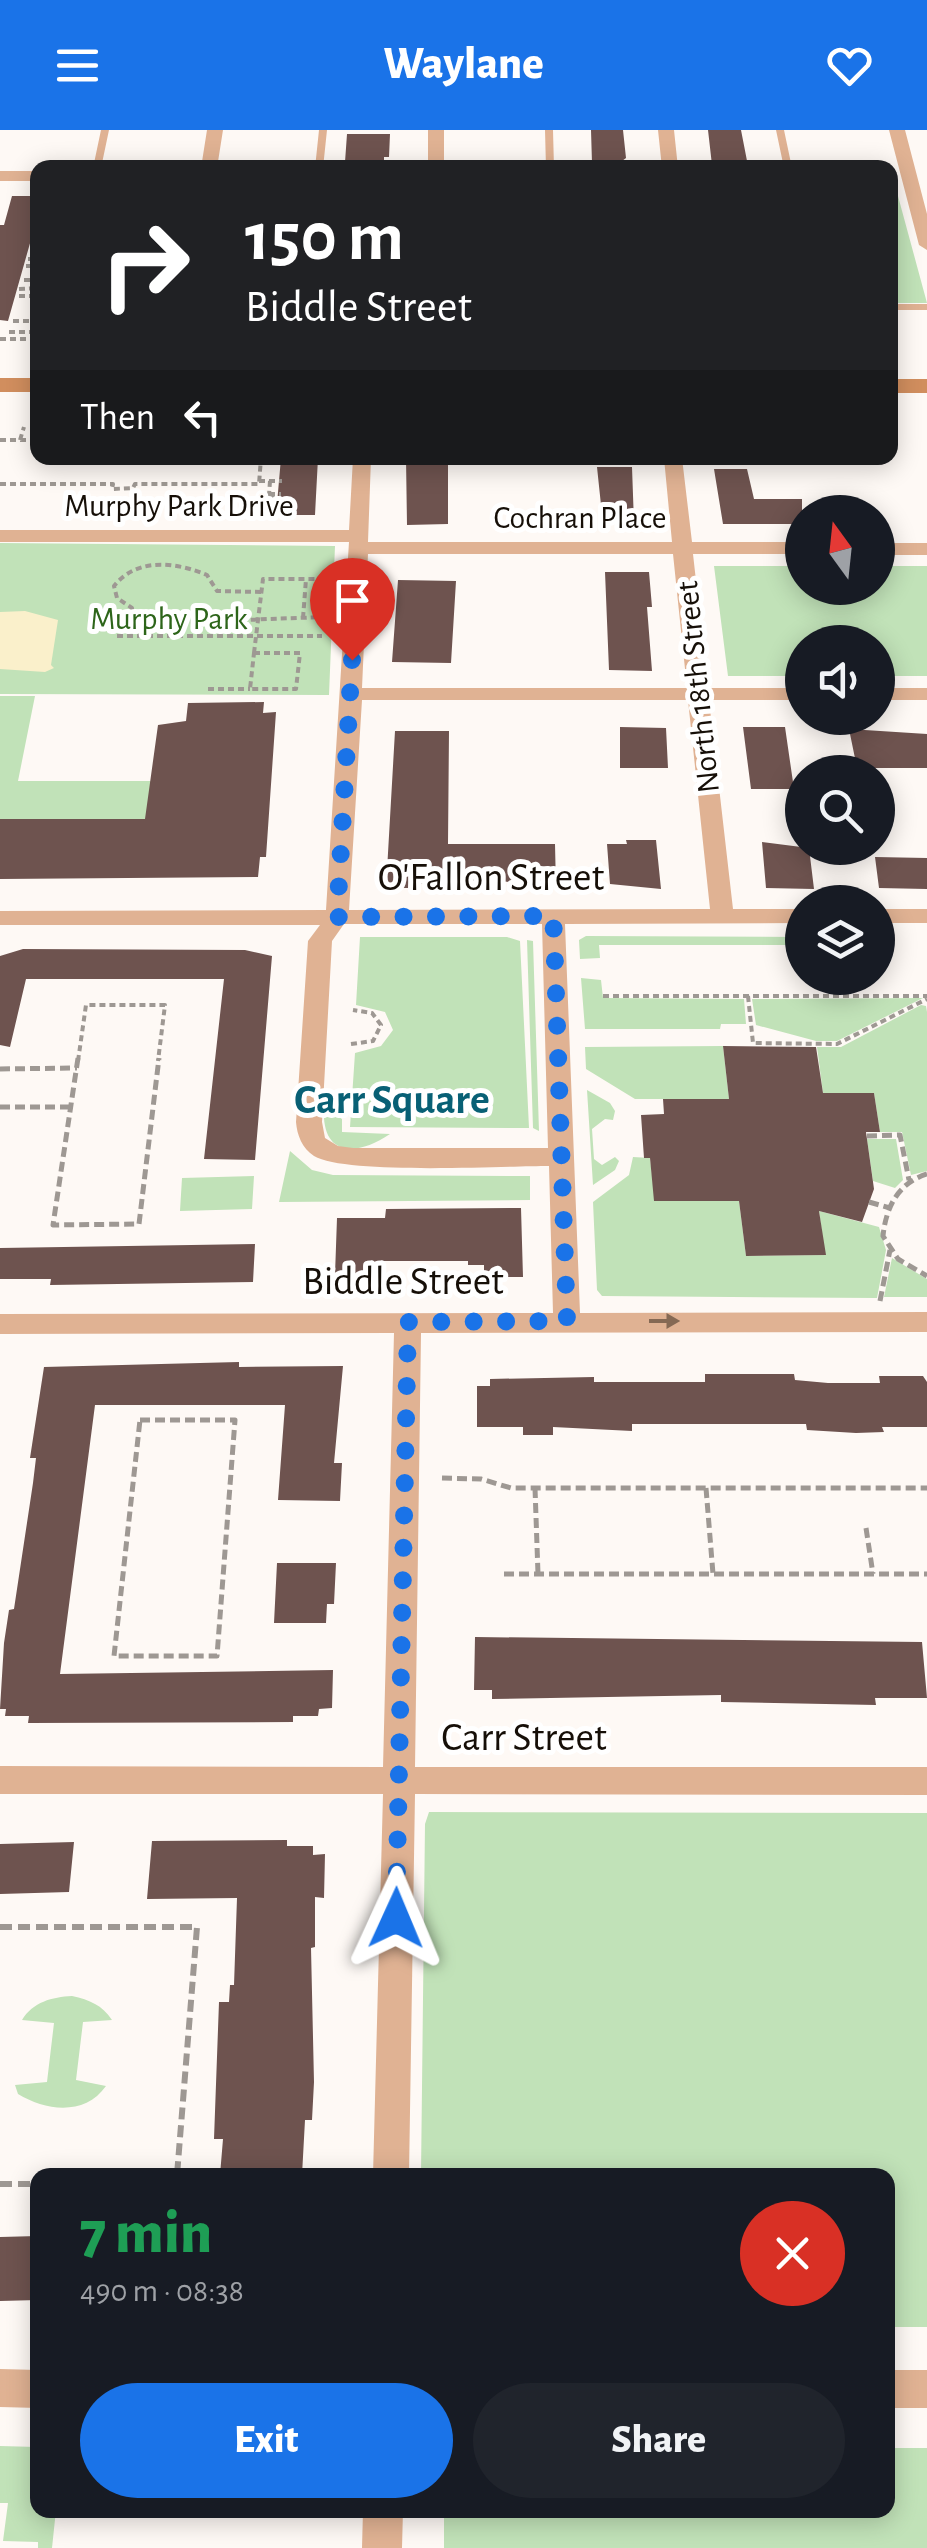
<!DOCTYPE html>
<meta charset="utf-8">
<style>
:root{--surface:#171b24;--page:#20242c;--text:#f1f3f6;--muted:#9ea1a6;--accent:#1a73e8}
body{margin:0;font-family:"Alegreya Sans",sans-serif;background:var(--page);color:var(--text);height:100vh;display:flex;flex-direction:column;font-size:38px;white-space:nowrap}
*{box-sizing:border-box;margin:0}
p{font-size:32px;color:var(--muted)}
.icon{flex:none;width:55px;height:55px;fill:none;stroke:currentColor;stroke-width:2;stroke-linecap:round;stroke-linejoin:round}
.map{position:relative;flex:1;overflow:hidden}
.sheet{position:absolute;left:30px;top:2038px;width:865px;height:350px;display:flex;flex-direction:column;background:var(--surface);border-radius:20px;box-shadow:0 5px 25px #0003}
.sheet>*{flex:none}
.banner{position:absolute;left:30px;top:30px;width:868px;height:305px;border-radius:20px;box-shadow:0 5px 25px #0003;background:#202124;color:#fff;overflow:hidden}
.needle{width:65px;rotate:345deg}
.fabs{position:absolute;left:785px;top:365px;display:grid;gap:20px}
.fabs a{display:grid;place-items:center;width:110px;height:110px;border-radius:50%;background:var(--surface);box-shadow:0 5px 25px #0003;font-size:50px}
.pin{position:absolute;display:grid;place-items:center;width:85px;height:85px;color:#fff;margin:-102px -42px;border-radius:50% 50% 50% 0;rotate:-45deg;box-shadow:0 0 10px #0007}
.pin .icon{rotate:45deg}
.me{position:absolute;width:110px;margin:-55px;rotate:1deg;stroke-linejoin:round;filter:drop-shadow(0 0 8px #0008)}
.turn{display:flex;align-items:center;gap:35px;height:210px;padding:0 50px;font-size:45px}
.turn .icon{width:130px;height:130px;stroke-width:2.5}
.turn b{display:block;font-size:70px;line-height:85px}
.then{display:flex;align-items:center;height:95px;padding:0 50px;background:#0003;gap:20px;font-size:38px}
.round{display:grid;place-items:center;flex:none;width:105px;height:105px;border-radius:52px;background:var(--page)}
.headline{display:flex;align-items:center;justify-content:space-between;height:170px;padding:0 50px}
h1{font-size:60px;font-weight:800;line-height:75px;color:#1e9e55}
.primary-button{display:flex;gap:20px;margin-top:auto;padding:20px 50px}
.primary-button a{flex:1;height:115px;border-radius:60px;background:var(--accent);color:#fff;font-size:40px;font-weight:800;line-height:115px;text-align:center}
.primary-button a+a{background:var(--page);color:var(--text)}
header{display:flex;justify-content:space-between;align-items:center;height:130px;padding:0 50px;background:var(--accent);color:#fff;font-size:45px;font-weight:800}
.map>svg:first-child{display:block}
.green{fill:#c1e2b8}
.sand{fill:#faf0cb}
.building{fill:#6e534f}
.lines{fill:none;stroke-linecap:round;stroke-linejoin:round}
.path-far2{stroke:#9e9893;stroke-width:4;stroke-dasharray:6 4;stroke-linecap:butt}
.path-far1{stroke:#9e9893;stroke-width:5;stroke-dasharray:10 5;stroke-linecap:butt}
.path{stroke:#9e9893;stroke-width:6;stroke-dasharray:12 6;stroke-linecap:butt}
.service{fill:#e0b293;fill-rule:evenodd}
.minor{fill:#e0b293;fill-rule:evenodd}
.secondary{fill:#d18e5e;fill-rule:evenodd}
.oneway{fill:#856954}
.route{stroke:#1a73e8;stroke-width:18;stroke-dasharray:0 32.4}
.labels{text-anchor:middle;dominant-baseline:central;stroke-width:10;stroke-linejoin:round;paint-order:stroke}
.far-street-label{font-size:32px;fill:#160f08;stroke:#fff}
.far-park-label{font-size:32px;fill:#2d651a;stroke:#fff}
.street-label{font-size:40px;fill:#160f08;stroke:#fff}
.neighbourhood-label{font-size:42px;font-weight:bold;fill:#086075;stroke:#fff}
</style>
<header><svg class="icon" aria-label="menu" viewBox="0 0 24 24"><path d="M4 6h16M4 12h16M4 18h16"/></svg>Waylane<svg class="icon" aria-label="heart" viewBox="0 0 24 24"><path d="M12 20l-8-8c-3-5 5-10 8-4 3-6 11-1 8 4z"/></svg></header>
<div class="map">
<svg width="927" height="2418" viewBox="0 0 927 2418">
<rect width="100%" height="100%" fill="#fef9f5"/>
<path class="green" d="M890 55H895L927 173H890Z
M0 413 335 416 329 565 0 564Z
M714 436H802V458H878V436H927V546H878V512H802V546H728Z
M0 566H35L18 651H151L159 689H0Z
M586 806 802 807V815H599L600 828 580 829 579 810Z
M360 807H507L520 811 529 998 350 997 355 923 381 916 393 900 385 882 356 875Z
M527 810 533 811 539 1001 533 998Z
M581 848 601 850 603 868 744 869 746 894H721L720 899H585Z
M923 868 837 911H816L756 895 752 869Z
M921 875 926 876 927 882V1041L911 1045 902 1002H880L874 963H823L817 917H841Z
M723 916 729 969H635L586 939 585 917Z
M587 960 610 973 615 981 613 990 605 989 592 999 594 1029 602 1035 615 1027 619 1031 615 1040 593 1055Z
M324 977 342 989V1002L390 1004C356 1027 321 1027 324 977Z
M867 1009H896L903 1050 895 1058 873 1051Z
M290 1021 312 1040 333 1045 530 1046V1070L279 1072Z
M633 1027 650 1028 655 1071H739L746 1126 825 1125 819 1081 879 1097 886 1120 877 1168 602 1166 597 1160 593 1072 629 1045Z
M254 1046 252 1079 180 1081 182 1048Z
M892 1128 927 1149V1167H884Z
M429 1682 927 1683V2197H888V2045H421L425 1694Z
M72 1866C90 1870 102 1875 112 1890L83 1892 76 1950 106 1956C85 1986 46 1981 18 1964L15 1955 47 1952 54 1893 22 1890C33 1872 52 1867 72 1866Z
M0 2316 37 2317 38 2380H56L52 2418H38V2412L3 2411 8 2373H0Z
M888 2318H927V2418H444V2380H888Z"/>
<path class="sand" d="M25 481 58 490 51 535 54 538 45 542 0 539V482Z"/>
<path class="building" d="M591 0H623L626 28 618 34 592 33Z
M708 0H741L748 36 712 35Z
M347 4H390L389 27H384V32H345Z
M12 66H38V85L8 191 0 190V95H4Z
M281 328H318L315 385H276Z
M406 328H448V394L407 395Z
M597 337H632L634 393 603 394Z
M714 339H747L754 369H802V394H723Z
M605 442H649L652 477H647L652 541 609 540Z
M398 450 456 451 451 533 392 532Z
M264 572 263 583 276 582 266 727H260L258 747 0 749V689H145L158 595 186 591 188 573Z
M620 597 666 598 668 638H620Z
M743 597H785L794 659H751Z
M849 599 927 604V638H857Z
M395 601H449L448 714H555L556 758H523V754L502 751H438L420 754 419 758H386Z
M626 710H656L661 759 610 754 607 714H627Z
M762 712 809 718 814 759 766 758Z
M875 727 927 728V759L879 758Z
M23 819 245 820 272 826 255 1030 204 1029 224 849H26L10 917 0 915V826Z
M723 916 816 917 823 963H874L880 1002H866L874 1059 862 1092 819 1081 826 1125 746 1126 739 1071H654L650 1028H644L641 985 664 984 663 969H729Z
M521 1078 523 1147H484V1135H468V1131H383L382 1145H335L337 1088H385L386 1079Z
M255 1114 253 1152 50 1155 51 1149H0V1118Z
M239 1232V1237L343 1236 334 1333H342L340 1371 278 1370 285 1275H95L60 1544 333 1540 332 1578 319 1579 318 1586H293V1592L28 1593 29 1586H5L6 1579H0L4 1513 9 1480 14 1479 33 1353 36 1328H30L44 1237Z
M705 1244H794L795 1250 828 1253H880L879 1246H923L927 1252V1297H882L884 1302 856 1303 807 1300 806 1294H632V1301L553 1297V1305H523V1297H477V1256H490V1249L594 1247V1252H705Z
M277 1433H336L334 1474H327L326 1493H274Z
M475 1507 922 1512 927 1568H875L876 1575 721 1572V1565L492 1569V1560H474Z
M287 1710V1716H313V1725L325 1724 324 1768 315 1767V1817L311 1818 314 1952 312 1990H305L302 2045H220L223 2009H214L219 1872H229L230 1855H234L237 1768 147 1769 152 1711Z
M74 1712 69 1762 0 1764V1714Z
M38 2106V2170L0 2171V2107Z"/>
<g class="lines">
<path class="path-far2" d="M33 120H38
M28 129H38
M26 136H38
M24 150H38
M19 159 38 158
M19 166H38
M13 191H38
M9 202H38
M0 209H38
M0 310H38
M20 310 24 297
M259 351H282
M270 351 268 380H279
M0 354H113L112 359 133 358 135 354H259L261 328
M269 364H281
M269 368H281
M261 462 217 461 207 445C176 432 137 427 114 456L117 468 132 478 131 494 324 487
M303 488 306 449
M117 506H322
M254 523 263 449H324
M254 523H300L296 559H250Z
M208 559H250
M603 866H927
M748 866 753 913 837 914 927 869
M351 914 373 911 381 895 372 883 353 880
M78 931 86 875H165L158 931"/>
<path class="path-far1" d="M78 928 53 1095 139 1094 159 928
M0 939 77 938
M0 977H71
M867 1006 900 1005 909 1050
M927 1044C898 1053 886 1077 883 1106L898 1129 927 1146
M869 1072 890 1078
M880 1171 890 1120
M140 1290H235L217 1526H114Z
M442 1348 481 1349 511 1358H927
M535 1358 538 1444
M706 1358 713 1444
M866 1398 873 1444
M504 1444H927"/>
<path class="path" d="M0 1797H197L177 2045
M0 2054H38"/>
<path class="service" d="M101 0H109L101 38H93Z
M319 0H327L323 38H315Z
M545 0H553L554 38H546Z
M776 0H784L792 38H784Z
M890 174H927V180H890Z"/>
<path class="minor" d="M207 0H223L217 38H201Z
M428 0H444V38H428Z
M658 0H674L678 38H662Z
M889 0H905L927 84V120L919 115Z
M0 41H38V51H0Z
M353 328H371L368 412H672L664 328H682L692 412H802V424H693L708 558H802V570H709L733 779H802V793L565 794 580 1183 927 1182V1202L421 1203 415 1637H927V1665L415 1664 409 2045H373L383 1664H0V1636L383 1637 394 1203 0 1204V1184L553 1183 549 1036C503 1036 346 1045 314 1026 302 1018 297 1005 296 992L308 811 320 795H0V781L326 780 349 412H0V400H349ZM368 424H673L687 558H362ZM362 570H688L710 779 349 780ZM344 794H542L548 1018H353L338 1016 325 1008 322 992 332 811Z
M878 413H927V425H878Z
M878 558H927V570H878Z
M878 779H927V793H878Z
M0 2239 38 2240V2278L0 2277Z
M888 2240H927V2278H888Z
M363 2380H403L402 2418H362Z"/>
<path class="secondary" d="M0 248H38V262H0Z
M890 249H927V263H890Z"/>
</g>
<defs><path id="oneway-solid" d="M-6-.8H1V-3.2L6.5 0L1 3.2V.8H-6Z" transform="scale(2.5)"/></defs>
<use class="oneway" href="#oneway-solid" transform="translate(664 1191)"/>
<g class="lines">
<path class="route" d="M352 530 337 787 553 786 554 804 567 1191 408 1192 396 1788"/>
</g>
<g class="labels">
<g class="far-street-label">
<text x="179" y="376">Murphy Park Drive</text>
<text x="580" y="388">Cochran Place</text>
<text transform="translate(698 557) rotate(-96)">North 18th Street</text>
</g>
<g class="far-park-label">
<text x="169" y="489">Murphy Park</text>
</g>
<g class="street-label">
<text x="491" y="748">O'Fallon Street</text>
<text x="403" y="1152">Biddle Street</text>
<text x="524" y="1608">Carr Street</text>
</g>
<g class="neighbourhood-label">
<text x="392" y="970">Carr Square</text>
</g>
</g>
</svg>
<div class="fabs">
<a><svg class="needle" viewBox="-14 -14 28 28"><path d="M0-13l5 13h-10z" fill="#e53935"/><path d="M0 13l5-13h-10z" fill="#9ea1a6"/></svg></a>
<a><svg class="icon" aria-label="sound" viewBox="0 0 24 24"><path d="M4 9h4l5-4v14l-5-4H4zM17 9q2 3 0 6"/></svg></a>
<a><svg class="icon" aria-label="search" viewBox="0 0 24 24"><circle cx="10" cy="10" r="6"/><path d="M15 15l6 6"/></svg></a>
<a><svg class="icon" aria-label="layers" viewBox="0 0 24 24"><path d="M12 4l9 5-9 5-9-5zM3 14l9 5 9-5"/></svg></a>
</div>
<div class="pin" style="left:352px;top:530px;background:#d93025"><svg class="icon" aria-label="arrive" viewBox="0 0 24 24"><path d="M6 21V4h12l-3 4 3 4H6"/></svg></div>
<svg class="me" style="left:396px;top:1788px" viewBox="-20 -20 40 40"><path d="M0-17L14 15 0 8-14 15z" fill="#1a73e8" stroke="#fff" stroke-width="4"/></svg>
<div class="banner">
<div class="turn"><svg class="icon" aria-label="right" viewBox="0 0 24 24"><path d="M7 20v-9h11M14 6l5 5-5 5"/></svg><div><b>150 m</b>Biddle Street</div></div>
<div class="then">Then<svg class="icon" aria-label="left" viewBox="0 0 24 24"><path d="M17 20v-9H6M10 6l-5 5 5 5"/></svg></div>
</div>
<section class="sheet">
<div class="headline"><div><h1>7 min</h1><p>490 m · 08:38</p></div><a class="round" style="background:#d93025;color:#fff"><svg class="icon" aria-label="close" viewBox="0 0 24 24"><path d="M6 6l12 12M18 6L6 18"/></svg></a></div>
<div class="primary-button"><a>Exit</a><a>Share</a></div>
</section>
</div>
